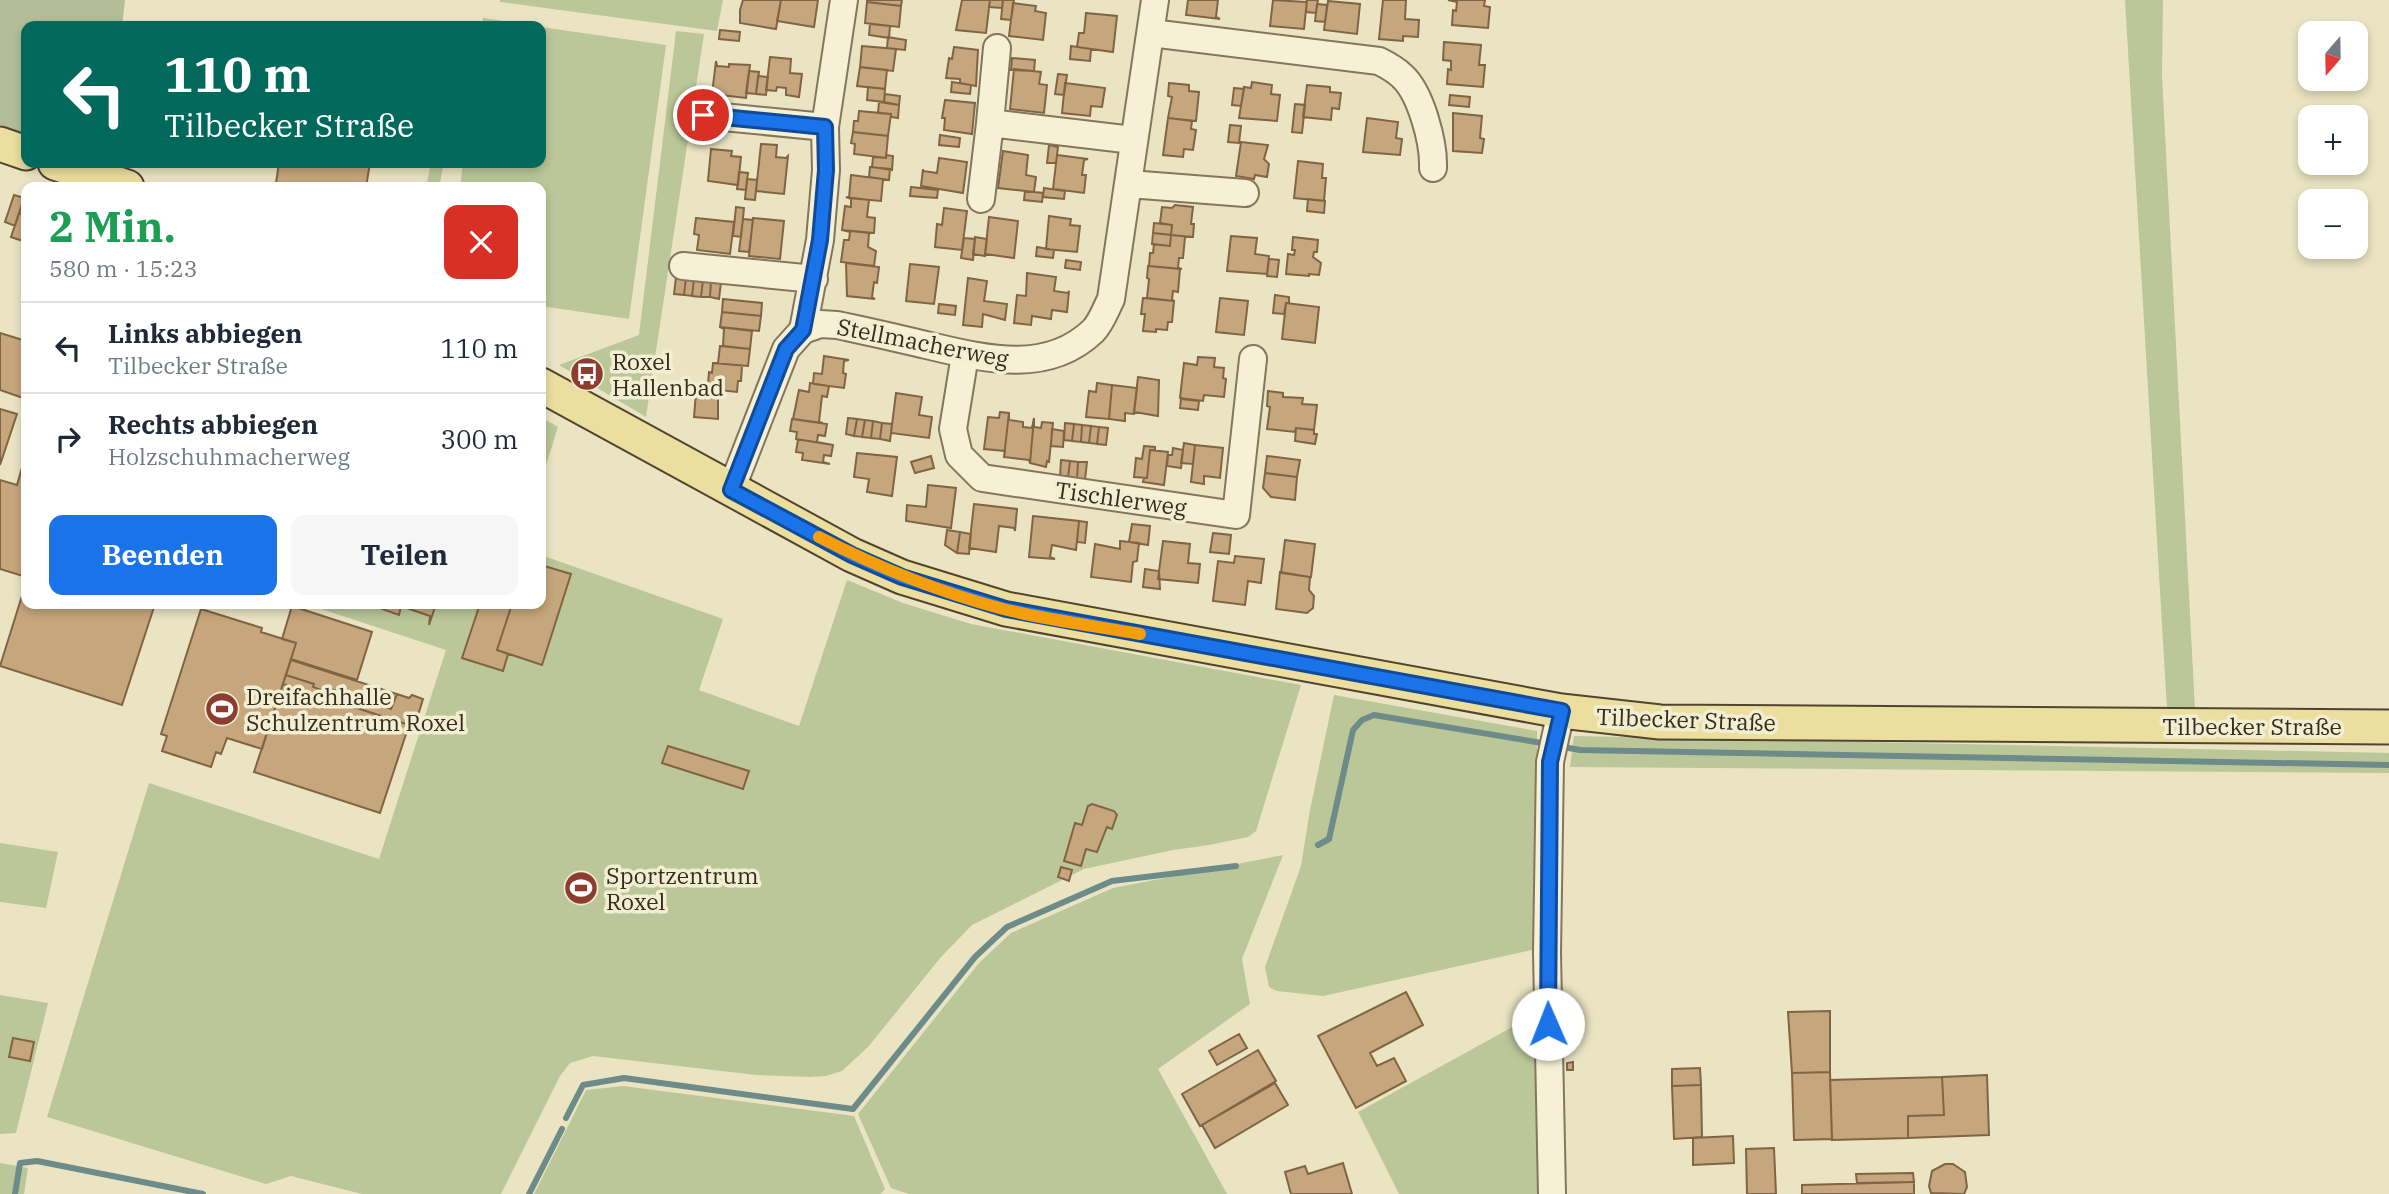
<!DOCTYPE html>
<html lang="de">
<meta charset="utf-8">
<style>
:root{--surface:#fff;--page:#f6f6f7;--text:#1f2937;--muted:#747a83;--line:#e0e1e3;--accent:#1a73e8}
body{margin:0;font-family:"IBM Plex Serif",serif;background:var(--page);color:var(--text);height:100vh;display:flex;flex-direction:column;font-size:26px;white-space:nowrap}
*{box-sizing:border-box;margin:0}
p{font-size:23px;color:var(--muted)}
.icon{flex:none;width:38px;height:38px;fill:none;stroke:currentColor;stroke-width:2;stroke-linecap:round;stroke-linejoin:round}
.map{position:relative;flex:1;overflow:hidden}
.sheet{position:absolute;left:21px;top:182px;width:525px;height:427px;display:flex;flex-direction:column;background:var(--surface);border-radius:14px;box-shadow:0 4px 10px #0003}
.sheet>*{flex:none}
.banner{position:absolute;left:21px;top:21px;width:525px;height:147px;border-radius:14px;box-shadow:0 4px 10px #0003;background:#00695c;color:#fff;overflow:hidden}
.needle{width:46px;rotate:200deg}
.fabs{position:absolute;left:2298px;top:21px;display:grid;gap:14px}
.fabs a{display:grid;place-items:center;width:70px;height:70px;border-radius:14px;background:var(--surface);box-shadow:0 4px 10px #0003;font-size:35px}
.pin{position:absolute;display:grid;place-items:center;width:60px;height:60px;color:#fff;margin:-30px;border:4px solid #fff;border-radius:50%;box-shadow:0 2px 7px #0007}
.me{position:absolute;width:77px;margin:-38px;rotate:359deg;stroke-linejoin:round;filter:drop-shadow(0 0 5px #0008)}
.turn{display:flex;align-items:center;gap:24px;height:147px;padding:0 28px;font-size:32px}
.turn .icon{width:91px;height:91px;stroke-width:2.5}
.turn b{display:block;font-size:49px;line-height:60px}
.round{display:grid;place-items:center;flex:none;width:74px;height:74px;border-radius:14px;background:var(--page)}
.headline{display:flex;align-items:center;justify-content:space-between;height:119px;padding:0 28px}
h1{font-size:42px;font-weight:800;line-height:52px;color:#1e9e55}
.cta{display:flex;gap:14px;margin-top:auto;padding:14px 28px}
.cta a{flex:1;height:80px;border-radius:14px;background:var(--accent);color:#fff;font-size:28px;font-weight:800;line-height:80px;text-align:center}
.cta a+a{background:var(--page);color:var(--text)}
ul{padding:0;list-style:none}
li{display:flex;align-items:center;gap:21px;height:91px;padding:0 28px;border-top:2px solid var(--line)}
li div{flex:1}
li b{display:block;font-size:26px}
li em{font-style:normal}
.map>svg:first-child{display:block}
.green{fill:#bbc798}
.cemetery{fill:#b3bd97}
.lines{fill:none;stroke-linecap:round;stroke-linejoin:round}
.stream{stroke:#6d8b88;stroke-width:6}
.building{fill:#c6a67c;stroke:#806443;stroke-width:2}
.minor-casing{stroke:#83765c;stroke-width:30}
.major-casing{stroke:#51442f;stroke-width:37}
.minor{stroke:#f6f1d6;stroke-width:26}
.major{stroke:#ebde9e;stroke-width:33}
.route-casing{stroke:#114b97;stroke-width:18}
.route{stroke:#1a73e8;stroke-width:12}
.slow{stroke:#f59e0b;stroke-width:12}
.labels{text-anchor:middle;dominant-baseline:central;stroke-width:7;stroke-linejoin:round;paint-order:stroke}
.street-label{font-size:23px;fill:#342c1e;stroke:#f2eed2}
.poi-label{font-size:23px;fill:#342c1e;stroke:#f2eed2;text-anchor:start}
</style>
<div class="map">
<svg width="2389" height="1194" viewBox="0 0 2389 1194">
<rect width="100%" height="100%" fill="#eae4c3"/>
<path class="green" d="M500 0H723L717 31 500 2Z
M2125 0H2163L2162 76 2195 710 2167 709Z
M483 18 536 26H482Z
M541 27 666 45 629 319 541 306V187H460L463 163H541Z
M676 31 704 34 646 417 559 365 639 335Z
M431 163H444L439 187H426Z
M541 417 558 427 541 481Z
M541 555 723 619 699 690 799 726 847 580 903 603 971 624 1301 685 1256 831 1248 837 1209 845 1173 850 1084 869 972 925 941 957 868 1047 842 1071 826 1076 809 1077 756 1075 593 1056 570 1063 560 1076 501 1194H362L291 1176 266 1184 47 1117 149 783 379 859 446 650 306 604H541Z
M1334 695 1537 731 1536 949 1323 996 1277 991 1269 987 1265 967 1301 866 1310 810Z
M1574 736 2389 753V773L1570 767Z
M0 843 58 852 46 908 0 902Z
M1283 855 1242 959 1250 1004 1158 1069 1227 1194H909L891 1188 858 1114 979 963 1011 933 1113 888Z
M0 995 48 1003 16 1133 0 1134Z
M1536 1014 1540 1194H1399L1358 1112Z
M623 1086 854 1116 885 1189 880 1194H534L586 1090Z
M0 1163 28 1168 24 1194H0Z"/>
<path class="cemetery" d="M0 0H125L122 26H26V134L0 125Z"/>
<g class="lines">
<path class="stream" d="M1558 746 1580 750 2389 765
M1318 845 1329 839 1353 730 1362 720 1374 715 1548 744
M566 1118 583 1085 624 1078 853 1109 975 957 1007 927 1112 881 1236 866
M15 1194 20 1163 37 1161 203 1194
M529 1194 562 1129"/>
</g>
<path class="building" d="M743 0H781L776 29 740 23V10Z
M781 0H818L814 27 777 21Z
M867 0H902L901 6 867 2Z
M962 0H990L986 33 956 30Z
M990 0H1003L1002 8 989 7Z
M1003 0H1014L1011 20 1001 19Z
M1188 0H1218L1216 17 1220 19 1186 15Z
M1273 0 1306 2 1307 0 1304 29 1270 26Z
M1307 0H1318L1316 13 1306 12Z
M1383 0H1406L1405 19 1419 20 1418 37 1403 36V41L1379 39Z
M1448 0H1485L1484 6 1490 7 1488 28 1452 25 1453 10 1456 11 1457 2Z
M1328 1 1360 4 1357 34 1324 30Z
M867 2 901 6 899 27 865 23Z
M1013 3 1036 6 1035 11 1046 13 1043 40 1009 36Z
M1317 4 1327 5 1325 22 1315 21Z
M1086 13 1117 16 1113 52 1077 47 1079 33H1084Z
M870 24 890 26 889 38 869 35Z
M720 30 740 32 739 41 719 39Z
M888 37 906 40 905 50 887 48Z
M1444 42 1481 45 1479 65H1485L1483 87 1447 84 1448 69 1451 70V61L1443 60Z
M862 46 896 49 893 71 860 67Z
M1071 46 1091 49 1090 61 1070 59Z
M954 47 978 50 976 86 960 83V79L946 78 949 58 952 59Z
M770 57 791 59 790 73 802 74 799 97 786 95V88L777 87 776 91 766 90Z
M1012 58 1035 60 1034 71 1011 70Z
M716 61 717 66 729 67V64L750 65 746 98 712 94Z
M860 67 887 70 885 89 857 86Z
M1014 69 1041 72 1039 84 1047 85 1044 113 1010 109Z
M749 71 759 72 756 94 746 93Z
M1058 74 1067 75 1064 95 1055 94Z
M758 76 768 77 766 95 756 94Z
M952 82 971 85 970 94 951 92Z
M1252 82 1272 85 1271 94 1280 95 1277 121 1239 118 1244 87 1251 88Z
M1065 83 1105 88 1102 107 1091 106 1090 116 1062 113Z
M1169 83 1189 85V91L1199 92 1196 121 1168 118 1172 97 1168 96Z
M1307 85 1330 87V92L1341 93 1339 109 1332 108 1331 120 1303 117Z
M868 87 885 89 884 102 867 100Z
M1234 88 1244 89 1241 106 1232 105Z
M885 94 900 96 899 105 884 102Z
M1450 95 1470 97 1469 107 1449 105Z
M945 100 975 103 972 134 944 130 945 118H942Z
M879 102 899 105 898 118 891 117V114L878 113Z
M1295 104 1305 105 1302 133 1292 132Z
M859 111 891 114 888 136 853 132 854 121H858Z
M1453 113 1482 116 1480 138 1484 139 1482 153 1453 151Z
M1168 118 1192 121 1191 129 1196 130 1193 150 1184 149 1183 157 1163 155Z
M1367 118 1398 122 1396 138 1402 139 1400 155 1363 152Z
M1230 125 1241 126 1239 143 1228 142Z
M853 132 888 136 886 158 854 154 855 144 851 143Z
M940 135 960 138 959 147 939 145Z
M1241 142 1268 145 1264 159 1269 164 1267 177 1255 175 1254 179 1236 176Z
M761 144 777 145 776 157 786 158 788 156 784 194 756 191Z
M1049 145 1058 147 1056 163H1047Z
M711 149 732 151 731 156 741 157 738 185 708 181Z
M1003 151 1028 155 1026 175 1036 177 1034 192 998 188Z
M886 155 893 156 892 170 872 167 873 157 886 158Z
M1057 155 1088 159 1084 160 1082 175H1086L1084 193 1053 189Z
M939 158 967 162 963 193 921 186 923 169V171L937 173Z
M1298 161 1323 164 1322 178H1326L1324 201 1294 198Z
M279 163H370L366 187H304L276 183Z
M870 167 890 169 889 180 869 177Z
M739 172 748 173 746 190 737 189Z
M851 175 883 179 881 201 849 198Z
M747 179 757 180 755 200 745 199Z
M911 187 938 190 937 198 910 196Z
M1044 188 1065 191 1064 199 1043 197Z
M1025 191 1043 193 1042 202 1024 200Z
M14 195 24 198 15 226 5 222Z
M846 197 869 200 867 217 875 218 874 233 842 230 845 206 851 207V199Z
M1308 199 1325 201 1324 213 1307 211Z
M1175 205 1193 207 1191 224H1194L1193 237 1171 235 1172 225 1160 223 1162 207 1172 208Z
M736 207 744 208 741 237 733 236Z
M944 208 967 211 962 250 935 247 937 224 942 225Z
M19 213 26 216V242L11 237Z
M1049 216 1071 219 1070 225 1080 226 1077 252 1046 249Z
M989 217 1018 221 1014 258 985 254Z
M696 218 734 222 730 254 697 250 699 235 694 234Z
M753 218 784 221 780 259 749 256Z
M743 219 753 220 749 252 739 251Z
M1154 223 1172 225 1171 235 1153 233Z
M842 230 869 233 868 247 876 251 874 266 841 262 844 240H849L850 232Z
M1153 233 1171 235 1170 246 1152 244Z
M1171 235 1193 237H1185L1183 258H1179L1178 268 1182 269 1149 266 1150 253H1153L1154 244 1170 246Z
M1231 236 1257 238 1255 254 1269 256 1267 274 1227 271Z
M975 237 987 239 985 256 973 254Z
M1293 237 1318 240 1317 252H1314L1313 257 1321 263 1319 275 1309 274V276L1286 274 1288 254 1294 255 1295 250H1292Z
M964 238 975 239 973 260 961 258Z
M1037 247 1054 250 1053 258 1036 256Z
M1269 259 1279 260 1277 277 1267 276Z
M1066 260 1081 262 1080 270 1065 268Z
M846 263 879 267 877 283 874 282 872 297 875 299 847 296Z
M910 264 939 267 934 304 906 301Z
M1148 266 1180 269 1178 292 1173 291 1172 300 1174 301 1147 298 1149 279 1147 278Z
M1027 273 1056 277 1054 291 1068 293 1069 291 1067 312 1052 310 1051 319 1032 316 1031 325 1014 323 1017 295 1026 296Z
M676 277 686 278 684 295 674 294Z
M686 278 694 279 692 296 684 295Z
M968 278 987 281 984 301 1007 304 1005 320 983 314 982 327 963 325Z
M694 279 703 280 701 297 692 296Z
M703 280H711L710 297H701Z
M711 280 721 282 719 299 710 297Z
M1275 295 1289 297V303H1286L1284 314 1273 313Z
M1143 298 1174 301 1172 322H1168L1167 330 1156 329V332L1143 331 1145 314H1141Z
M1220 298 1248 301 1244 335 1216 332Z
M723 299 762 303 761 316 722 312Z
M1286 303 1319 307 1315 343 1282 339Z
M939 304 956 306 955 315 938 313Z
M722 312 761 316 759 331 720 327Z
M720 327 752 331 750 349 723 346 724 329Z
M0 333 26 341V393L23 398 0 390Z
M720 346 750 349 748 366 713 363H718Z
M824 356 849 360 844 361 843 373 846 374 844 388 813 384 814 373 822 374Z
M1198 357 1215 358 1214 367 1224 368 1223 378 1226 379 1224 397 1204 395 1203 401 1180 398 1184 363 1197 365Z
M713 363 748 366H742L741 381H738L737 392 719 390 718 396 707 395 709 372 712 373Z
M1138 377 1159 380 1158 416 1134 412Z
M810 383 829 386 827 397 822 396 819 422 823 423 793 419 799 390 809 392Z
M1097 383 1112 385 1109 419 1086 417 1089 391 1096 392Z
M1112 385 1137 388 1134 414 1125 413V421L1109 419Z
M1268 391 1283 393V397L1303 398 1302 404 1317 405 1314 430 1296 428 1295 432 1267 429 1270 407 1267 406Z
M696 393 718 396V419L694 417Z
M896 393 922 397 919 415 932 417 929 438 891 433Z
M1181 399 1199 401 1198 410 1180 408Z
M0 409 17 414 0 465Z
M1000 412 1009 413 1004 457V458L1005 451 984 449 988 417 999 418Z
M1009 413V420L1023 422V427L1032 428 1034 418 1030 463 1029 460 1004 457Z
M848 418 857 419 854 436 846 434Z
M1034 418V427L1041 428 1042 422 1053 423 1049 462 1047 461 1046 467 1030 463Z
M792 419 827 424 825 436 818 435 817 442 833 445 796 439 797 432 790 431Z
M857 419 865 420 862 437 854 436Z
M865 420 873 421 871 438 862 437Z
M873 421 882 423 880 439 871 438Z
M882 423 892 424 890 441 880 439Z
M1065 423 1074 424 1072 441 1064 440Z
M1074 424 1082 425 1081 442 1072 441Z
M1082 425 1091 426 1089 443 1081 442Z
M1091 426 1099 427 1097 444 1089 443Z
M1099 427 1108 428 1106 445 1097 444Z
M1296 428 1314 430V434H1317L1315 444 1295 441Z
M1052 429 1064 431 1063 447 1051 446Z
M796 439 833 445 831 456 824 455 823 462 830 464 802 460 803 453 796 452 798 440Z
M1184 443 1195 445 1193 464 1181 463Z
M1195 445 1223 448 1220 478 1204 476V484L1191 482Z
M1144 446 1155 447V450H1150L1147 478 1134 477 1136 458 1142 459Z
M1173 448 1183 450 1181 468 1167 466 1168 455H1172Z
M1150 450 1168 452 1164 485 1143 482 1144 478H1147Z
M857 453 897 457 892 496 867 492 869 479 854 477Z
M931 456 934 468 915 473 911 462Z
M1267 456 1300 460 1297 477 1265 473Z
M1061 460 1070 461 1068 478 1060 477Z
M1070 461 1078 462 1077 479 1068 478Z
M1078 462H1087L1085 480 1077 479Z
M26 463V577L0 569V480L17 485 23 464Z
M1265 473 1297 477 1295 500 1271 497 1263 488Z
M928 485 956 488 951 528 906 521 907 505 926 507Z
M974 504 1017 509 1015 531 1014 528 999 526 996 552 969 548Z
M1033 516 1079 521 1076 550 1052 545 1050 557 1055 559 1029 557Z
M1079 521 1087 522 1085 543 1077 542Z
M1132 524 1150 526 1148 545 1129 542Z
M947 530 960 532 957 553 945 545Z
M960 532 971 534 969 554 957 553Z
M1213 533 1231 535 1229 554 1210 552Z
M1285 540 1315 544 1311 577 1281 573Z
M1120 541 1139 543 1137 561 1133 562 1131 582 1091 577 1095 544 1120 549Z
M1163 541 1190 544 1188 563 1200 564 1198 583 1158 579Z
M1235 556 1264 559 1261 583 1248 581 1245 605 1213 601 1218 561 1234 563Z
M541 565 571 574 542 665 497 650 512 604H541Z
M1145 569 1159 571 1160 589 1143 587Z
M1280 572 1310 577 1309 590 1314 596 1313 608 1307 613 1276 609Z
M26 583V604H155L122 705 0 666Z
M384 604H436L429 625 430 616 401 606 399 615 382 609Z
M480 604H512L497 650 508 654 503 671 462 658Z
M292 606 372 632 357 680 291 659 296 643 282 639Z
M201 609 262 628 261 632 296 643 262 749 227 738 221 754 216 752 211 767 162 751 167 736 161 734Z
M291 660 397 694 391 709 366 701 365 704 354 700 355 697 325 687 324 691 313 687 314 684 286 675Z
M286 675 314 684 313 687 324 691 325 687 355 697 354 700 365 704 366 701 391 709 397 694 409 698 412 695 423 699 415 725 409 723V725L283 684Z
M283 684 409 725 380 813 254 772Z
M668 746 749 771 743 789 662 763Z
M1092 804 1114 811 1117 815 1112 829 1107 827 1097 852 1086 849 1081 866 1064 861 1075 823 1082 825 1088 806Z
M1061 867 1072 870 1069 881 1058 877Z
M1406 992 1423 1025 1370 1053 1377 1066 1394 1058 1406 1081 1356 1108 1318 1036Z
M1830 1011V1072L1792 1073 1788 1012Z
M1239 1034 1247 1048 1217 1065 1209 1051Z
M13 1038 34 1042 30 1061 9 1057Z
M1258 1050 1276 1081 1200 1126 1182 1094Z
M1573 1062V1070H1567V1063Z
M1700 1068 1701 1085 1672 1086V1069Z
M1830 1072 1832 1139 1794 1140 1792 1073Z
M1987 1075 1989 1135 1908 1138V1116L1944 1115 1942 1077Z
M1942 1077 1944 1115 1908 1116V1138L1832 1140 1830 1080Z
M1275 1083 1288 1105 1215 1148 1202 1125Z
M1701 1085 1702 1137 1674 1139 1672 1086Z
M1733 1136 1734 1163 1693 1165V1138Z
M1774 1148 1776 1194H1747L1746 1149Z
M1343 1163 1352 1194H1291L1285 1172 1305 1166 1308 1174Z
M1945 1164H1953L1965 1172 1967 1187 1964 1194 1931 1193 1929 1186 1932 1171Z
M1913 1173 1914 1182 1857 1183 1856 1174Z
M1914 1182V1194H1802V1185Z"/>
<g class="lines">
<g class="minor-casing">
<path id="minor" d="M1151 33 1379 61C1387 65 1396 70 1402 76 1421 93 1434 143 1433 168
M703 115 825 127
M990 123 997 48
M1129 184 1245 193
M981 199 990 123 1133 140
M683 266 814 279
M803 330 820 324 837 325C867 331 896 338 926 345 982 358 1046 376 1093 331 1101 323 1106 309 1111 299L1155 0
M965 355 953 429 959 455 982 478 1236 515 1253 359
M731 490 786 349 803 330 820 240 826 170 825 127 844 0
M1552 1194 1547 953 1550 762 1561 711"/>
</g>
<g class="major-casing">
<path id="major" d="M0 144 26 153
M55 163 127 187
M541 385 852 555 902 577 1006 609 1561 711 1660 722 2389 727"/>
</g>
<use href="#minor" class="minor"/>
<use href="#major" class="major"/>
</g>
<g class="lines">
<g class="route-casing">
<path id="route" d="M703 115 825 127 826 170 820 240 803 330 786 349 731 490 852 555 902 577 1006 609 1562 711 1550 762 1548 1024"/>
</g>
<use href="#route" class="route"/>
<path class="slow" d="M819 537C879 568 939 592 1003 609 1048 620 1095 626 1140 634"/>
</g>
<defs>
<g id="bus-disc" transform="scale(1.75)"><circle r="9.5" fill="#8d3d30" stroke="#f2eed2"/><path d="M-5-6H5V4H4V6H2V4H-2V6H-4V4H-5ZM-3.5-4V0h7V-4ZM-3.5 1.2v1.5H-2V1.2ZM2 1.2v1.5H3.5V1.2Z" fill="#fff"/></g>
<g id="stadium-disc" transform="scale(1.75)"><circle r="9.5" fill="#8d3d30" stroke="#f2eed2"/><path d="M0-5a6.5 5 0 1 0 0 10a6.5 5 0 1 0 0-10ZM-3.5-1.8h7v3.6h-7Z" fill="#fff"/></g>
</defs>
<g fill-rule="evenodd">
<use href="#bus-disc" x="587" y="374"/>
<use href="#stadium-disc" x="222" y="709"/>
<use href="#stadium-disc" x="581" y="888"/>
</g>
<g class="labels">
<g class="street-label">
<text transform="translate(923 342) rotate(11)">Stellmacherweg</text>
<text transform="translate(1121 498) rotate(8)">Tischlerweg</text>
<text transform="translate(1686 719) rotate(2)">Tilbecker Straße</text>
<text x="2252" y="726">Tilbecker Straße</text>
</g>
<g class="poi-label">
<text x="612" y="361">Roxel<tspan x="612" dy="26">Hallenbad</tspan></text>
<text x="246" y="696">Dreifachhalle<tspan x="246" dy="26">Schulzentrum Roxel</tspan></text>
<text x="606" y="875">Sportzentrum<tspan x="606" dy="26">Roxel</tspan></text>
</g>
</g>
</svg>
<div class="fabs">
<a><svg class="needle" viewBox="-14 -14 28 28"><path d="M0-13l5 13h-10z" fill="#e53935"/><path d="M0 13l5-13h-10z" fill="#747a83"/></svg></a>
<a>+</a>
<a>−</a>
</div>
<div class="pin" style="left:703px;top:115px;background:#d93025"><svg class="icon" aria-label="arrive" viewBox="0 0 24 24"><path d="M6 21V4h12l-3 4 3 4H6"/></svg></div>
<svg class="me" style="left:1548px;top:1024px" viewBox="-20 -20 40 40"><circle r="19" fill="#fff"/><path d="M0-13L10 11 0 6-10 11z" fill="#1a73e8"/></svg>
<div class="banner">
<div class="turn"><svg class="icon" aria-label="left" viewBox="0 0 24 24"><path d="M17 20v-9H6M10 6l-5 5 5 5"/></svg><div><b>110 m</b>Tilbecker Straße</div></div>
</div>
<section class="sheet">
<div class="headline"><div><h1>2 Min.</h1><p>580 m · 15:23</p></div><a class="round" style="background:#d93025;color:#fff"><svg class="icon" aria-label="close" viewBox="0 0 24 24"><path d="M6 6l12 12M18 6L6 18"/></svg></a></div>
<ul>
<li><svg class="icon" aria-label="left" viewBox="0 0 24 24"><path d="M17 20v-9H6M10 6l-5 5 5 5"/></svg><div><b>Links abbiegen</b><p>Tilbecker Straße</p></div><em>110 m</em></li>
<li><svg class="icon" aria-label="right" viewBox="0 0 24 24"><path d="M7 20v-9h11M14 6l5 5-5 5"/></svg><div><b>Rechts abbiegen</b><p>Holzschuhmacherweg</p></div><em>300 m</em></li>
</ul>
<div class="cta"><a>Beenden</a><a>Teilen</a></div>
</section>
</div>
